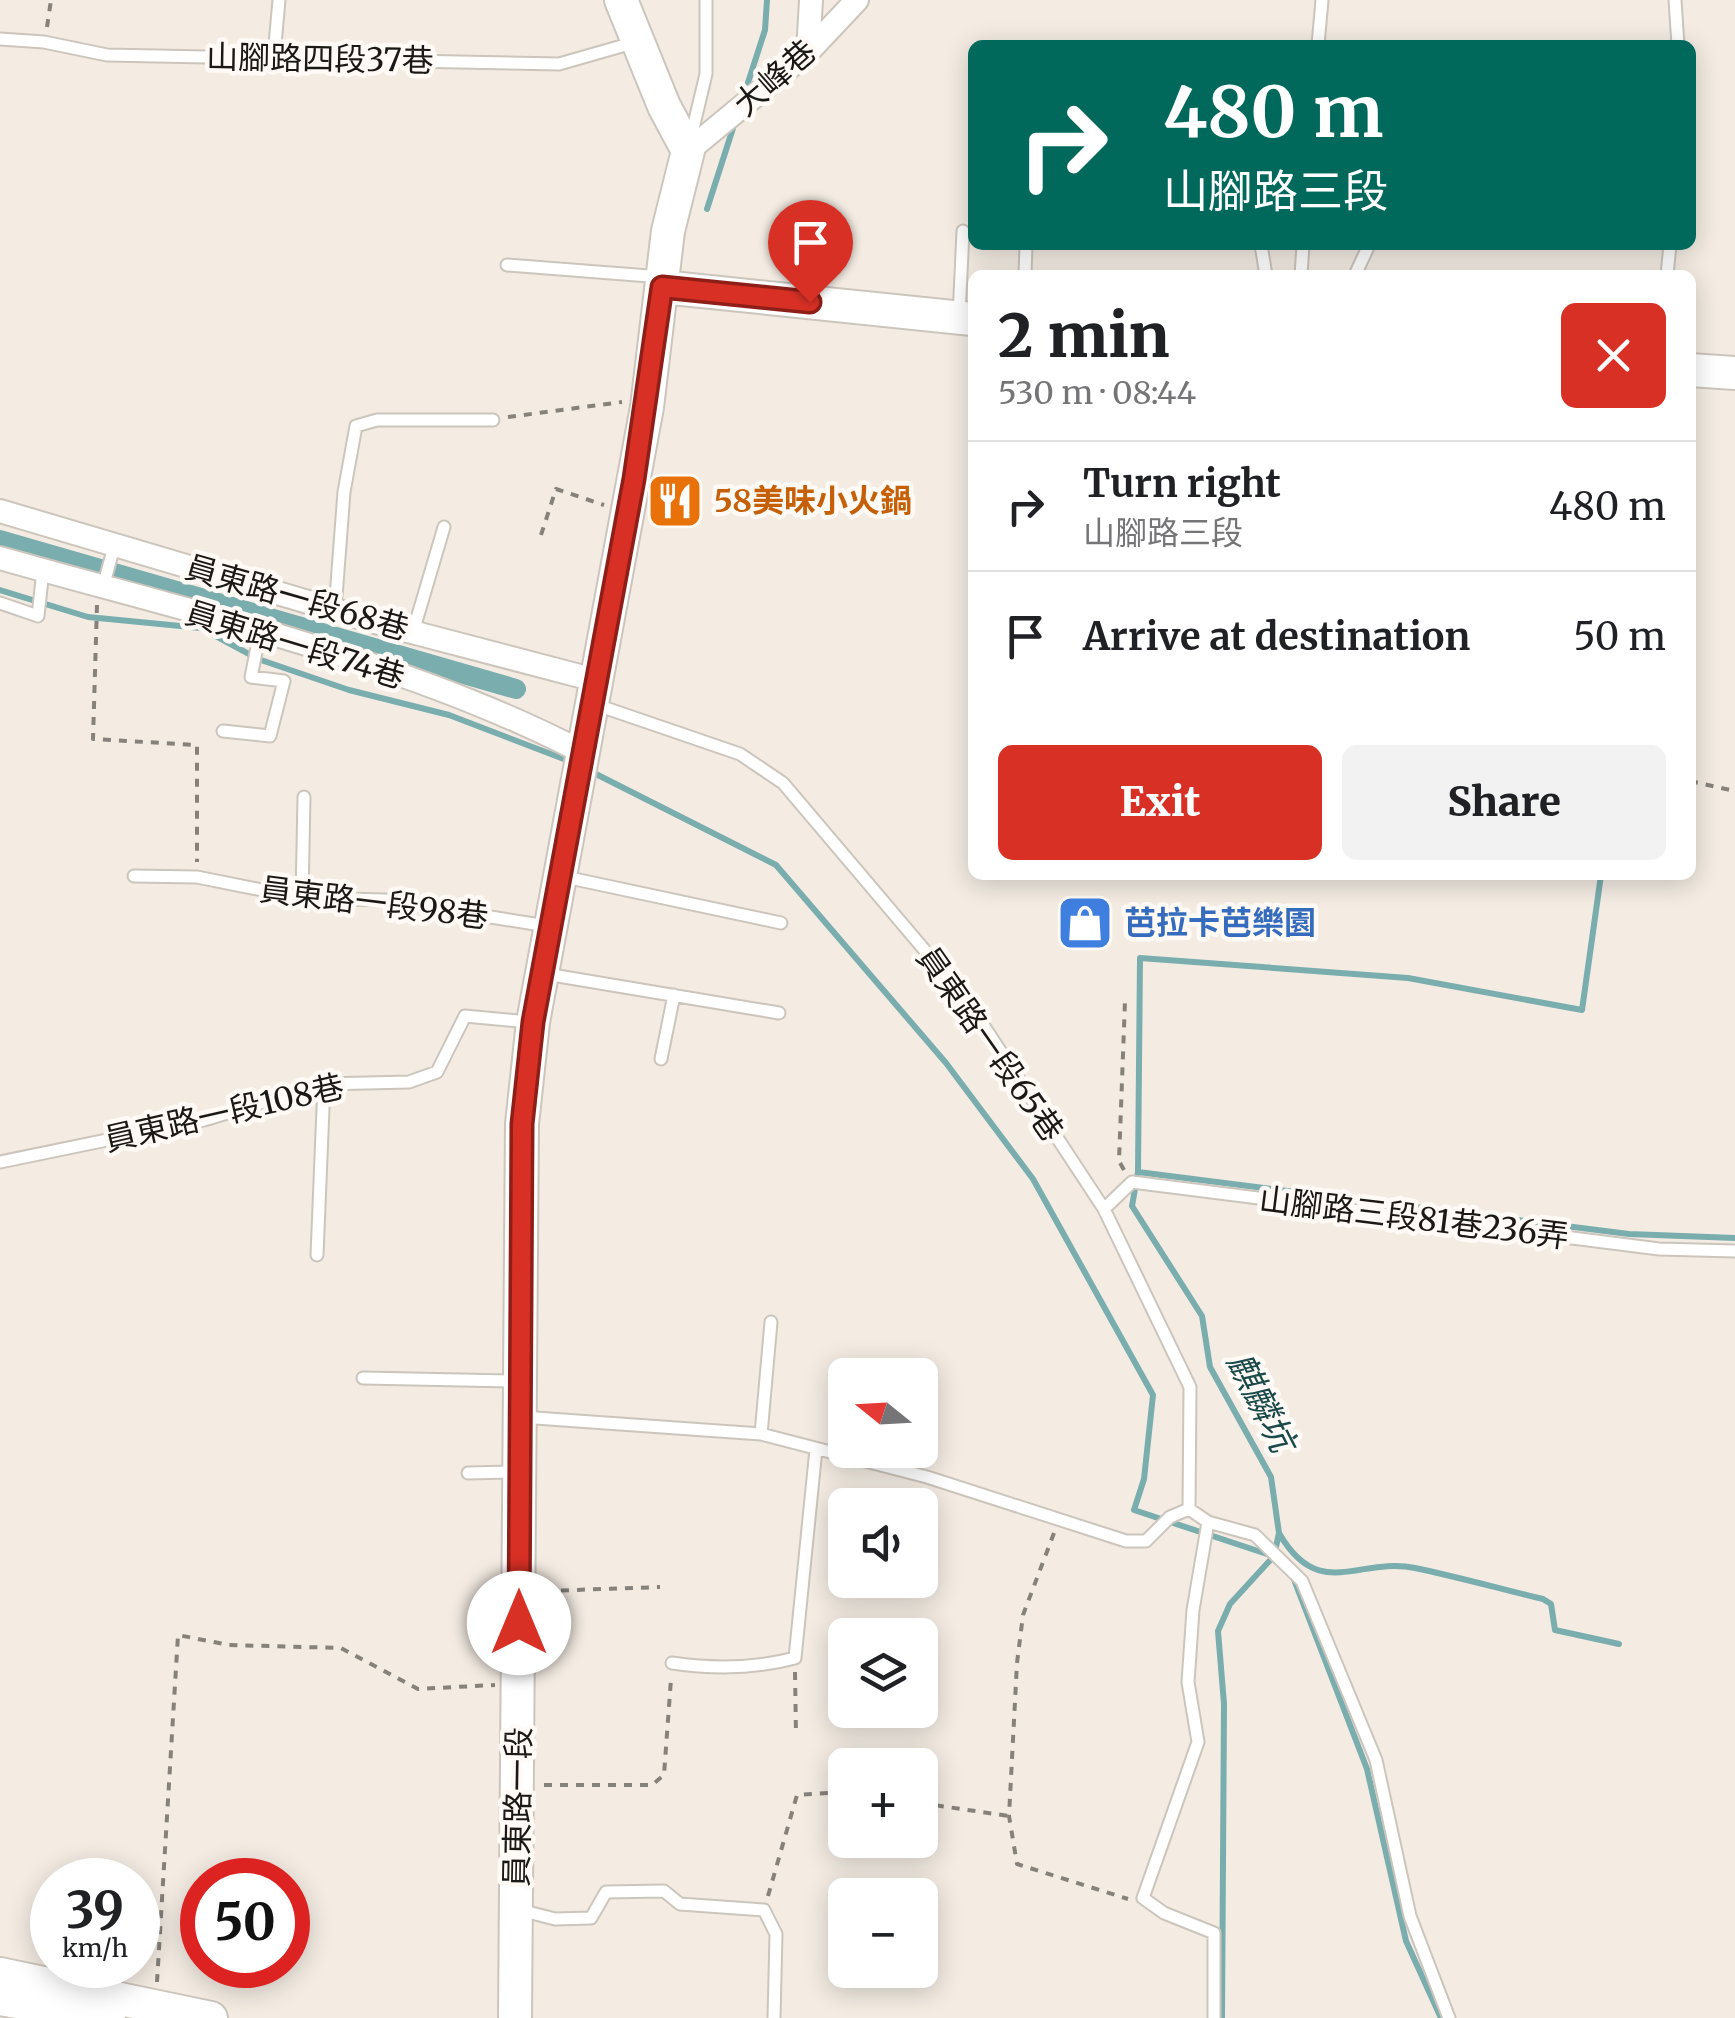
<!DOCTYPE html>
<meta charset="utf-8">
<style>
:root{--surface:#fff;--page:#f2f2f2;--text:#202124;--muted:#757577;--line:#e0e0e0;--accent:#d93025}
body{margin:0;font-family:Merriweather,"Noto Sans TC",serif;background:var(--page);color:var(--text);height:100vh;display:flex;flex-direction:column;font-size:38px;white-space:nowrap}
*{box-sizing:border-box;margin:0}
p{font-size:32px;color:var(--muted)}
.icon{flex:none;width:55px;height:55px;fill:none;stroke:currentColor;stroke-width:2;stroke-linecap:round;stroke-linejoin:round}
.map{position:relative;flex:1;overflow:hidden}
.sheet{position:absolute;left:968px;top:270px;width:728px;height:610px;display:flex;flex-direction:column;background:var(--surface);border-radius:15px;box-shadow:0 5px 25px #0003}
.sheet>*{flex:none}
.hud{position:absolute;left:968px;top:40px;width:728px;height:210px;border-radius:15px;box-shadow:0 5px 25px #0003;background:#00695c;color:#fff;overflow:hidden}
.needle{width:65px;rotate:288deg}
.fabs{position:absolute;left:828px;top:1358px;display:grid;gap:20px}
.fabs a{display:grid;place-items:center;width:110px;height:110px;border-radius:15px;background:var(--surface);box-shadow:0 5px 25px #0003;font-size:50px}
.speed{position:absolute;left:30px;top:1858px;display:flex;gap:20px;font-size:50px;font-weight:700;text-align:center}
.speed>*{display:grid;place-content:center;width:130px;height:130px;border-radius:50%;background:var(--surface);box-shadow:0 5px 25px #0003;line-height:1}
.speed small{font-size:25px;font-weight:400}
.speed .limit{border:15px solid #d22;background:#fff;color:#111}
.pin{position:absolute;display:grid;place-items:center;width:85px;height:85px;color:#fff;margin:-102px -42px;border-radius:50% 50% 50% 0;rotate:-45deg;box-shadow:0 0 10px #0007}
.pin .icon{rotate:45deg}
.me{position:absolute;width:110px;margin:-55px;rotate:0deg;stroke-linejoin:round;filter:drop-shadow(0 0 8px #0008)}
.turn{display:flex;align-items:center;gap:35px;height:210px;padding:0 30px;font-size:45px}
.turn .icon{width:130px;height:130px;stroke-width:2.5}
.turn b{display:block;font-size:70px;line-height:85px}
.round{display:grid;place-items:center;flex:none;width:105px;height:105px;border-radius:15px;background:var(--page)}
.summary{display:flex;align-items:center;justify-content:space-between;height:170px;padding:0 30px}
h1{font-size:60px;font-weight:800;line-height:75px}
.button{display:flex;gap:20px;margin-top:auto;padding:20px 30px}
.button a{flex:1;height:115px;border-radius:15px;background:var(--accent);color:#fff;font-size:40px;font-weight:800;line-height:115px;text-align:center}
.button a+a{background:var(--page);color:var(--text)}
ul{padding:0;list-style:none}
li{display:flex;align-items:center;gap:30px;height:130px;padding:0 30px;border-top:2px solid var(--line)}
li div{flex:1}
li b{display:block;font-size:38px}
li em{font-style:normal}
.map>svg:first-child{display:block}
.lines{fill:none;stroke-linecap:round;stroke-linejoin:round}
.stream{stroke:#7aadae;stroke-width:6}
.canal{stroke:#7aadae;stroke-width:20}
.lane-casing{stroke:#ccc5bc;stroke-width:15}
.street-casing{stroke:#ccc5bc;stroke-width:26}
.secondary-casing{stroke:#ccc5bc;stroke-width:36}
.path{stroke:#86817b;stroke-width:4;stroke-dasharray:8 8;stroke-linecap:butt}
.lane{stroke:#fff;stroke-width:11}
.street{stroke:#fff;stroke-width:22}
.secondary{stroke:#fff;stroke-width:32}
.route-casing{stroke:#8d1f18;stroke-width:25}
.route{stroke:#d93025;stroke-width:18}
.labels{text-anchor:middle;dominant-baseline:central;stroke-width:9;stroke-linejoin:round;paint-order:stroke}
.street-label{font-size:32px;fill:#1b1916;stroke:#fffaf5}
.food-label{font-size:32px;font-weight:bold;fill:#c56008;stroke:#fffaf5;text-anchor:start}
.shop-label{font-size:32px;font-weight:bold;fill:#366cbe;stroke:#fffaf5;text-anchor:start}
.water-label{font-size:35px;font-style:italic;fill:#1b4a4b;stroke:#fffaf5}
</style>
<div class="map">
<svg width="1735" height="2018" viewBox="0 0 1735 2018">
<rect width="100%" height="100%" fill="#f4ece3"/>
<g class="lines">
<path class="stream" d="M744 95 765 30 767 0
M707 209 735 122
M0 590 88 617 201 628 258 659 349 690 449 715 569 761
M590 771 776 865 946 1063 1033 1179 1153 1395 1144 1479 1134 1510 1270 1555
M1138 1172 1140 958 1408 978 1582 1010 1601 875
M1279 1533C1319 1603 1360 1556 1415 1568 1458 1577 1501 1589 1543 1599L1551 1604 1555 1630 1619 1644
M1293 1577 1367 1769 1406 1941 1441 2018
M1222 2018 1224 1704 1218 1631 1230 1604 1274 1556 1279 1533 1271 1477 1210 1367 1202 1316 1132 1206 1138 1172 1629 1234 1735 1238"/>
<path class="canal" d="M0 540 516 689"/>
<g class="lane-casing">
<path id="lane" d="M1675 0 1678 45
M0 39 44 42 107 55 559 64 636 42
M1318 45 1322 0
M274 56 279 0
M691 137 706 74V0
M1261 245 1266 275
M507 265 649 276 655 281
M1025 275 1026 245
M1301 275 1303 245
M1355 275 1369 245
M1667 275 1670 245
M959 317 963 231
M103 587 115 543
M0 603 38 616 43 570
M335 610 344 492 356 426 377 420H493
M413 632 444 527
M594 704 740 754 783 783 966 999 1104 1209 1190 1387 1189 1509 1208 1522 1255 1535 1302 1581 1376 1760 1410 1916 1449 2018
M223 731 270 736 284 681 251 677 260 632
M134 876 197 877 302 898 385 900 547 926
M565 877 781 923
M302 898 304 797
M546 974 779 1013
M661 1059 674 995
M0 1162 204 1120 324 1084 409 1082 437 1072 465 1016 529 1022
M1104 1209 1132 1182 1659 1249 1735 1251
M317 1255 324 1084
M363 1378 516 1381
M521 1417 761 1434 927 1477 1126 1541H1146L1170 1517 1189 1509
M761 1434 771 1322
M468 1473 515 1472
M1208 1522 1193 1610 1188 1682 1198 1742 1143 1898 1164 1913 1214 1933V2018
M672 1663C713 1669 754 1669 795 1658L816 1449
M520 1910 555 1919 591 1918 606 1892 664 1891 680 1904 764 1910 776 1934 774 2018"/>
</g>
<g class="street-casing">
<path id="street" d="M808 52 811 0
M688 151 808 52 857 0
M0 511 389 626 595 680
M0 558C190 612 408 661 582 752"/>
</g>
<g class="secondary-casing">
<path id="secondary" d="M662 287 972 319
M1690 370 1735 373
M0 1974 211 2018
M0 1999 109 2018
M515 2018 522 1124 533 1022 647 407 668 231 688 151 664 106 621 0"/>
</g>
<path class="path" d="M47 27 51 0
M508 417 622 402
M541 535 556 489 604 505
M97 605 93 739 197 745V862
M1690 781 1735 791
M1124 1170 1119 1161 1125 1001
M920 1505 923 1491
M1054 1533 1023 1615 1017 1663 1009 1816 1017 1864 1128 1899
M545 1591 660 1587
M795 1672 796 1736
M544 1785H652L664 1775 671 1679
M920 1803 1009 1816
M768 1896 797 1795 845 1792
M157 1982 178 1635 229 1645 341 1648 418 1689 495 1685"/>
<use href="#lane" class="lane"/>
<use href="#street" class="street"/>
<use href="#secondary" class="secondary"/>
</g>
<g class="lines">
<g class="route-casing">
<path id="route" d="M519 1623 522 1124 533 1022 634 479 662 287 810 302"/>
</g>
<use href="#route" class="route"/>
</g>
<defs>
<g id="restaurant-square" transform="scale(2.875)"><rect x="-9" y="-9" width="18" height="18" rx="4" fill="#e8710a" stroke="#fffaf5"/><path d="M-5-6h1v4h1v-4h1v4h1v-4h1v5L-1.5 .5V6h-2V.5L-5-1ZM5-6V6H3V1.5H1.5Q1.5-4 5-6Z" fill="#fff"/></g>
<g id="shop-square" transform="scale(2.875)"><rect x="-9" y="-9" width="18" height="18" rx="4" fill="#3f7fe0" stroke="#fffaf5"/><path d="M-5-2.5h2.3a2.7 3.5 0 0 1 5.4 0H5L5.5 6h-11ZM-1.5-2.5h3a1.5 2.3 0 0 0-3 0Z" fill="#fff"/></g>
</defs>
<g fill-rule="evenodd">
<use href="#restaurant-square" x="675" y="501"/>
<use href="#shop-square" x="1085" y="923"/>
</g>
<g class="labels">
<g class="street-label">
<text transform="translate(320 59) rotate(1)">山腳路四段37巷</text>
<text transform="translate(775 78) rotate(-41)">大峰巷</text>
<text transform="translate(297 598) rotate(16)">員東路一段68巷</text>
<text transform="translate(295 645) rotate(17)">員東路一段74巷</text>
<text transform="translate(374 903) rotate(7)">員東路一段98巷</text>
<text transform="translate(990 1044) rotate(55)">員東路一段65巷</text>
<text transform="translate(224 1113) rotate(-13)">員東路一段108巷</text>
<text transform="translate(1414 1218) rotate(7)">山腳路三段81巷236弄</text>
<text transform="translate(518 1807) rotate(-89)">員東路一段</text>
</g>
<g class="food-label">
<text x="714" y="501">58美味小火鍋</text>
</g>
<g class="shop-label">
<text x="1124" y="923">芭拉卡芭樂園</text>
</g>
<g class="water-label">
<text transform="translate(1261 1402) rotate(63)">麒麟坑</text>
</g>
</g>
</svg>
<div class="fabs">
<a><svg class="needle" viewBox="-14 -14 28 28"><path d="M0-13l5 13h-10z" fill="#e53935"/><path d="M0 13l5-13h-10z" fill="#757577"/></svg></a>
<a><svg class="icon" aria-label="sound" viewBox="0 0 24 24"><path d="M4 9h4l5-4v14l-5-4H4zM17 9q2 3 0 6"/></svg></a>
<a><svg class="icon" aria-label="layers" viewBox="0 0 24 24"><path d="M12 4l9 5-9 5-9-5zM3 14l9 5 9-5"/></svg></a>
<a>+</a>
<a>−</a>
</div>
<div class="speed"><div>39<small>km/h</small></div><div class="limit">50</div></div>
<div class="pin" style="left:810px;top:302px;background:#d93025"><svg class="icon" aria-label="arrive" viewBox="0 0 24 24"><path d="M6 21V4h12l-3 4 3 4H6"/></svg></div>
<svg class="me" style="left:519px;top:1623px" viewBox="-20 -20 40 40"><circle r="19" fill="#fff"/><path d="M0-13L10 11 0 6-10 11z" fill="#d93025"/></svg>
<div class="hud">
<div class="turn"><svg class="icon" aria-label="right" viewBox="0 0 24 24"><path d="M7 20v-9h11M14 6l5 5-5 5"/></svg><div><b>480 m</b>山腳路三段</div></div>
</div>
<section class="sheet">
<div class="summary"><div><h1>2 min</h1><p>530 m · 08:44</p></div><a class="round" style="background:#d93025;color:#fff"><svg class="icon" aria-label="close" viewBox="0 0 24 24"><path d="M6 6l12 12M18 6L6 18"/></svg></a></div>
<ul>
<li><svg class="icon" aria-label="right" viewBox="0 0 24 24"><path d="M7 20v-9h11M14 6l5 5-5 5"/></svg><div><b>Turn right</b><p>山腳路三段</p></div><em>480 m</em></li>
<li><svg class="icon" aria-label="arrive" viewBox="0 0 24 24"><path d="M6 21V4h12l-3 4 3 4H6"/></svg><div><b>Arrive at destination</b></div><em>50 m</em></li>
</ul>
<div class="button"><a>Exit</a><a>Share</a></div>
</section>
</div>
